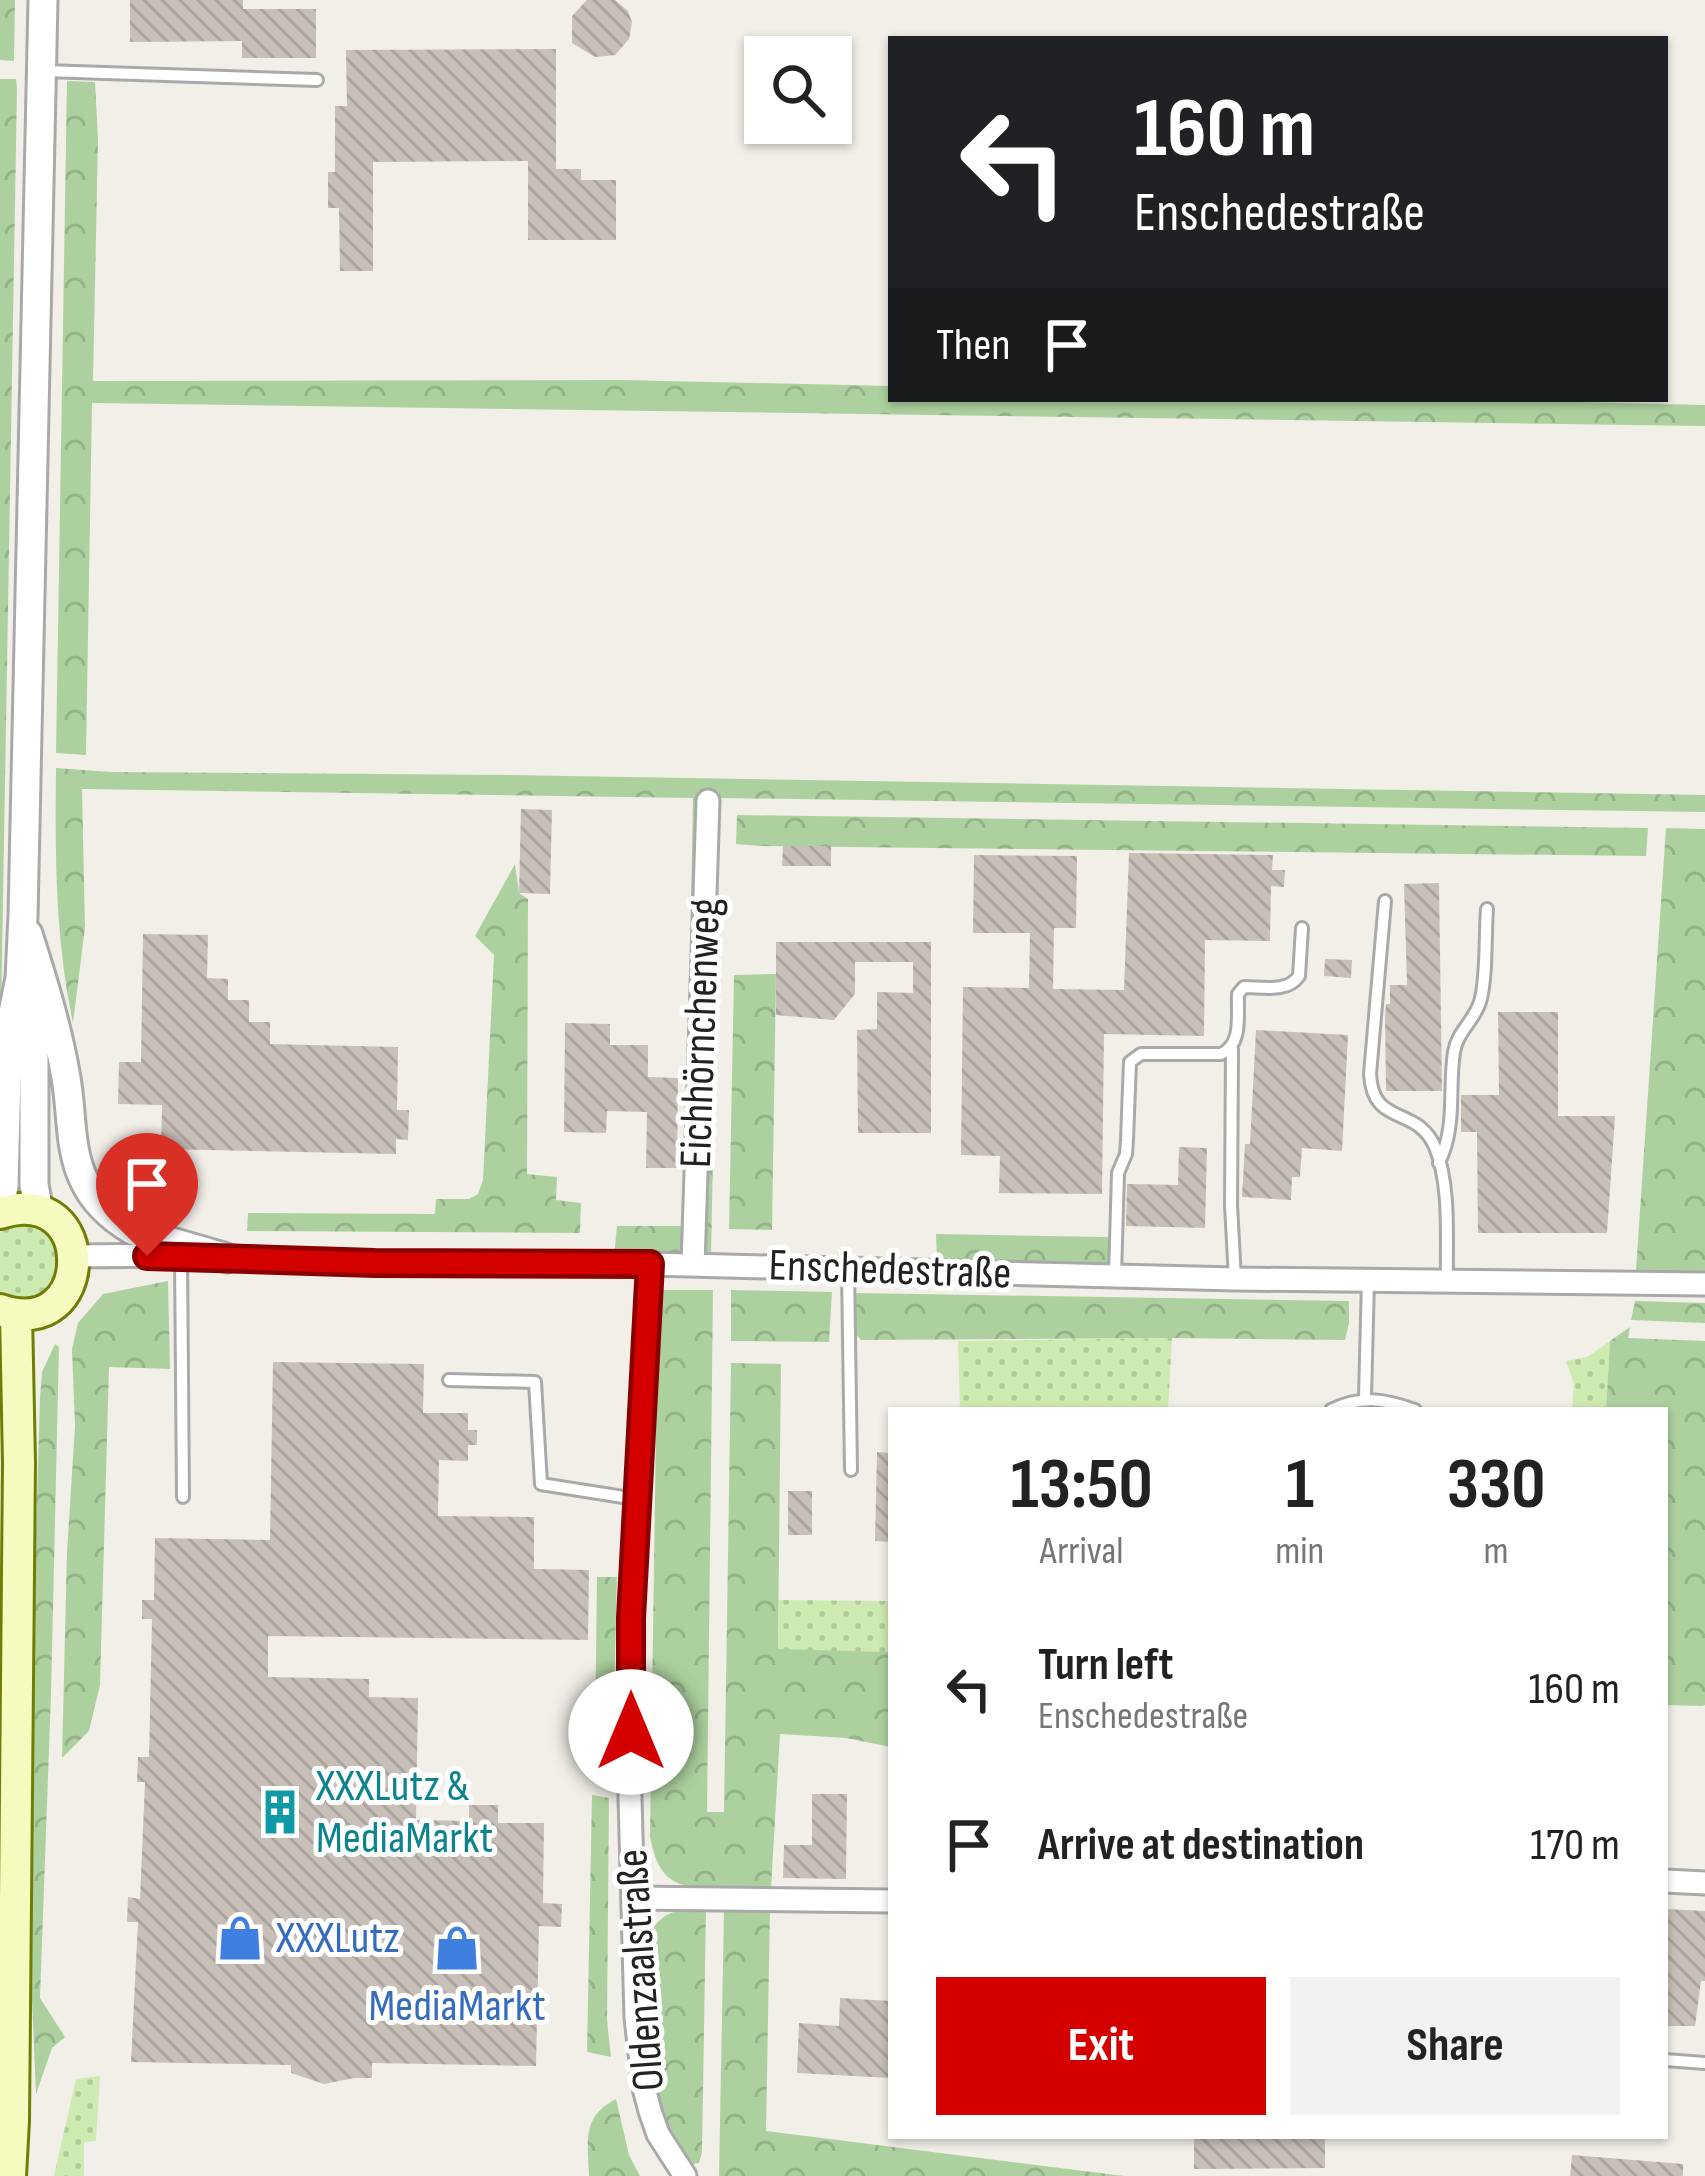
<!DOCTYPE html>
<meta charset="utf-8">
<style>
:root{--surface:#fff;--page:#f2f2f2;--text:#222;--muted:#767676;--accent:#d40000}
body{margin:0;font-family:"Sofia Sans Condensed",sans-serif;background:var(--page);color:var(--text);height:100vh;display:flex;flex-direction:column;font-size:45px;white-space:nowrap}
*{box-sizing:border-box;margin:0}
p{font-size:39px;color:var(--muted)}
.icon{flex:none;width:66px;height:66px;fill:none;stroke:currentColor;stroke-width:2;stroke-linecap:round;stroke-linejoin:round}
.map{position:relative;flex:1;overflow:hidden}
.sheet{position:absolute;left:888px;top:1407px;width:780px;height:732px;display:flex;flex-direction:column;background:var(--surface);border-radius:0px;box-shadow:0 3px 9px #0004}
.sheet>*{flex:none}
.banner{position:absolute;left:888px;top:36px;width:780px;height:366px;border-radius:0px;box-shadow:0 3px 9px #0004;background:#202124;color:#fff;overflow:hidden}
.controls{position:absolute;left:744px;top:36px;display:grid;gap:24px}
.controls a{display:grid;place-items:center;width:108px;height:108px;border-radius:0px;background:var(--surface);box-shadow:0 3px 9px #0004;font-size:60px}
.pin{position:absolute;display:grid;place-items:center;width:102px;height:102px;color:#fff;margin:-123px -51px;border-radius:50% 50% 50% 0;rotate:-45deg;box-shadow:0 0 12px #0007}
.pin .icon{rotate:45deg}
.me{position:absolute;width:132px;margin:-66px;rotate:0deg;stroke-linejoin:round;filter:drop-shadow(0 0 9px #0008)}
.turn{display:flex;align-items:center;gap:42px;height:252px;padding:0 48px;font-size:54px}
.turn .icon{width:156px;height:156px;stroke-width:2.5}
.turn b{display:block;font-size:84px;line-height:102px}
.then{display:flex;align-items:center;height:114px;padding:0 48px;background:#0003;gap:24px;font-size:45px}
.eta{display:flex;justify-content:space-evenly;align-items:center;height:204px;text-align:center}
.eta b{font-size:72px;font-weight:700;line-height:84px}
.action{display:flex;gap:24px;margin-top:auto;padding:24px 48px}
.action a{flex:1;height:138px;border-radius:0px;background:var(--accent);color:#fff;font-size:48px;font-weight:700;line-height:138px;text-align:center}
.action a+a{background:var(--page);color:var(--text)}
ul{padding:0;list-style:none}
li{display:flex;align-items:center;gap:36px;height:156px;padding:0 48px}
li div{flex:1}
li b{display:block;font-size:45px}
li em{font-style:normal}
.map>svg:first-child{display:block}
.grass{fill:url(#grass-dots)}
.forest{fill:url(#forest-crowns)}
.building{fill:url(#building-back-hatch)}
.lines{fill:none;stroke-linecap:round;stroke-linejoin:round}
.service-casing{stroke:#a9a9a9;stroke-width:16}
.minor-casing{stroke:#a9a9a9;stroke-width:27}
.tertiary-casing{stroke:#a9a9a9;stroke-width:33}
.secondary-casing{stroke:#707d05;stroke-width:36}
.service{stroke:#fff;stroke-width:10}
.minor{stroke:#fff;stroke-width:21}
.tertiary{stroke:#fff;stroke-width:27}
.secondary{stroke:#f7fabf;stroke-width:30}
.route-casing{stroke:#8a0000;stroke-width:30}
.route{stroke:#d40000;stroke-width:21}
.labels{text-anchor:middle;dominant-baseline:central;stroke-width:10;stroke-linejoin:round;paint-order:stroke}
.street-label{font-size:45px;fill:#222;stroke:#fff}
.culture-label{font-size:45px;fill:#0d838f;stroke:#fff;text-anchor:start}
.shop-label{font-size:45px;fill:#366cbe;stroke:#fff;text-anchor:start}
</style>
<div class="map">
<svg width="1705" height="2176" viewBox="0 0 1705 2176">
<defs>
<pattern id="grass-dots" width="8" height="8" patternUnits="userSpaceOnUse" patternTransform="scale(3)"><rect width="8" height="8" fill="#cdebb0"/><path d="M2 2h.1M6 6h.1" fill="none" stroke="#b0c997" stroke-width="1.8" stroke-linecap="round"/></pattern>
<pattern id="forest-crowns" width="20" height="18" patternUnits="userSpaceOnUse" patternTransform="scale(3)"><rect width="20" height="18" fill="#add19e"/><path d="M2 6a3 3 0 1 1 6 0M12 15a3 3 0 1 1 6 0" fill="none" stroke="#95b388"/></pattern>
<pattern id="building-back-hatch" width="6" height="6" patternUnits="userSpaceOnUse" patternTransform="scale(3)"><rect width="6" height="6" fill="#c7bfb8"/><path d="M-1 5l2 2M0 0l6 6M5-1l2 2" fill="none" stroke="#aba49e"/></pattern>
</defs>
<rect width="100%" height="100%" fill="#f2efe9"/>
<path class="grass" d="M20 1221 50 1232 64 1259 53 1289 26 1303 0 1295V1229Z
M1172 1338 1168 1410H960L958 1341Z
M1610 1341 1606 1410H1572L1574 1384 1566 1361 1587 1357Z
M779 1600 891 1601V1652L778 1650Z
M100 2076 96 2141 84 2142V2176H54L76 2079Z"/>
<path class="forest" d="M0 0H15L14 61 0 60Z
M0 79H16L17 88 0 1073Z
M67 81 95 82 98 139 93 381 623 380 891 386V399H1449L1705 405V426L92 403 86 755 56 753Z
M56 768 111 772 505 775 1705 795V812L720 798 711 1257 614 1256 617 1226H685L693 798 82 789 85 927 73 1023C55 939 55 854 56 768Z
M737 815 1648 828 1646 856 761 846 736 844Z
M1666 828 1705 829V1273L1636 1270Z
M515 864 519 893 528 899 527 1174 557 1177 556 1200 581 1203 580 1233 247 1231 248 1213 435 1214 436 1199H469L478 1194 483 1180 494 955 475 936Z
M776 974 772 1230 729 1229 734 975Z
M936 1234 1109 1237 1108 1263 937 1261Z
M168 1281 170 1369 109 1367 100 1685 89 1731 62 1758 67 1552 75 1426 72 1349 78 1323 103 1294Z
M662 1290H713L707 1812H724L731 1363 781 1364 778 1649 891 1652V1747L846 1738 780 1734 771 1889C742 1889 684 1896 665 1874 656 1864 653 1850 650 1837L658 1294Z
M731 1290 832 1292 829 1342 731 1341Z
M856 1293 1349 1301V1323L1345 1340 1172 1338 861 1340 855 1333Z
M1635 1301 1705 1303V1323L1631 1320Z
M1630 1327 1628 1338 1705 1341V1705L1702 1706 1665 1705V1410H1606L1610 1341Z
M55 1344 59 1347 51 1694 40 1998 65 2037 52 2048 36 2094 26 1858 40 1399 42 1372Z
M597 1577H617L613 1741H595Z
M592 1795 609 1798 607 2020 611 2057 587 2052Z
M706 1909 702 2152 699 2163 693 2164C637 2096 648 2019 648 1936 664 1909 676 1910 706 1909Z
M724 1910H770L766 2131 1124 2176H719Z
M616 2099 629 2155 640 2176H589C588 2142 581 2117 616 2099Z"/>
<path class="building" d="M130 0H243V9H316V58H242V41L130 42Z
M587 0H615L628 11 632 22 629 39 615 55 595 57 572 43V16Z
M556 49V169H581V180H616V240H528V161L373 162V271H340L339 208H328V172H335V106H347L346 50Z
M521 809 552 810 550 894 519 893Z
M783 846H831V866H782Z
M1129 853 1273 855 1272 870H1285L1284 887 1271 886 1270 941 1205 940 1204 1036 1104 1034 1102 1194 999 1193 1000 1156 961 1155 963 987 1029 988 1030 933H973L974 855 1077 856 1076 928H1054L1053 989 1124 990Z
M1439 883 1442 1091H1386L1385 1018 1386 1004H1390V985H1407L1404 884Z
M143 934 208 935 207 978 228 979V1000H249V1022H270V1044L398 1047 397 1110H409L408 1140 396 1139V1154L161 1149 162 1105 118 1104 119 1062H141Z
M776 942H931V1133H858L857 1030 877 1029V992L913 993V962H855V994L834 1020 776 1015Z
M1325 959 1352 960 1351 978 1324 976Z
M1498 1012H1558V1116H1615L1607 1233H1478L1477 1132H1461V1095H1499Z
M565 1023 610 1024V1045H648V1077L678 1078 677 1168H646L647 1112 607 1111 606 1133 564 1132Z
M1256 1030 1348 1035 1342 1151 1302 1148 1300 1177H1292L1291 1200 1242 1197 1245 1144H1250Z
M1179 1147 1207 1148 1205 1228 1126 1226 1127 1184 1178 1185Z
M273 1362 424 1364 423 1413H468V1430H477V1445H468V1461L439 1460 438 1516 534 1517V1569L589 1570 588 1640 268 1636V1677L369 1679V1697L418 1698 416 1820 469 1821V1805H498V1823H544L543 1903 562 1904 561 1927 539 1926 536 2066 372 2063V2078H354L324 2084 291 2073V2065L131 2062 138 1922H127L128 1897 140 1899 145 1782H137L138 1757H149L152 1619H142V1600H154L155 1538 270 1540Z
M877 1452 891 1453V1542L875 1541Z
M788 1491H812V1535H788Z
M812 1794H847L846 1879 783 1878 784 1845H812Z
M1665 1909 1705 1911V1981H1701L1695 2026H1665Z
M840 1998 891 2001V2078L797 2073 799 2023 839 2026Z
M1194 2136H1325V2168L1194 2169Z
M1572 2155 1683 2164V2176H1570Z"/>
<g class="lines">
<g class="service-casing">
<path id="service" d="M45 71 317 80
M1385 901 1370 1074C1373 1128 1416 1104 1435 1147 1451 1187 1446 1239 1447 1281
M1232 1049 1231 1205 1235 1279
M1439 1163C1457 1124 1448 1092 1454 1052 1457 1032 1474 1021 1480 1002 1487 979 1485 934 1487 909
M181 1255 183 1497
M848 1270 851 1470
M1115 1276 1118 1173 1126 1154 1127 1140 1130 1062 1141 1054H1221C1243 1044 1237 1015 1238 994L1244 987C1263 987 1287 993 1299 976L1302 928
M449 1380 535 1382 541 1484 636 1499
M1365 1398 1368 1279
M1331 1410C1361 1395 1384 1399 1415 1410
M1665 2060 1705 2063"/>
</g>
<g class="minor-casing">
<path id="minor" d="M75 1256 181 1255 375 1263 650 1264 1235 1279 1705 1284
M650 1264 631 1618 630 1798 636 2018 644 2088 650 2111 658 2134 685 2176
M693 1265 708 801
M1665 1881 1705 1883
M633 1898 891 1901"/>
</g>
<g class="tertiary-casing">
<path id="tertiary" d="M28 934C43 981 58 1030 66 1078 72 1111 69 1148 83 1178 93 1201 113 1219 134 1231L227 1258
M20 978 30 1007 34 1031V1185L39 1211
M0 1213 4 1185 8 1038 20 978 23 916 43 0"/>
</g>
<g class="secondary-casing">
<path id="secondary" d="M0 1213C99 1181 96 1343 0 1310
M10 2176 13 2120 19 1463 16 1314"/>
</g>
<use href="#service" class="service"/>
<use href="#minor" class="minor"/>
<use href="#tertiary" class="tertiary"/>
<use href="#secondary" class="secondary"/>
</g>
<g class="lines">
<g class="route-casing">
<path id="route" d="M147 1256 375 1263 650 1264 631 1618V1732"/>
</g>
<use href="#route" class="route"/>
</g>
<defs>
<g id="building-bare" transform="scale(3.6)"><path d="M-4-6H4V6H1V3H-1V6H-4ZM-2.5-4.3h1.7v1.8h-1.7ZM.8-4.3h1.7v1.8H.8ZM-2.5-1h1.7V.8h-1.7ZM.8-1h1.7V.8H.8Z" fill="#0f9aa8" stroke="#fff" stroke-width="2.5" paint-order="stroke"/></g>
<g id="shop-bare" transform="scale(3.6)"><path d="M-5-2.5h2.3a2.7 3.5 0 0 1 5.4 0H5L5.5 6h-11ZM-1.5-2.5h3a1.5 2.3 0 0 0-3 0Z" fill="#3f7fe0" stroke="#fff" stroke-width="2.5" paint-order="stroke"/></g>
</defs>
<g fill-rule="evenodd">
<use href="#building-bare" x="280" y="1812"/>
<use href="#shop-bare" x="240" y="1938"/>
<use href="#shop-bare" x="457" y="1948"/>
</g>
<g class="labels">
<g class="street-label">
<text transform="translate(701 1033) rotate(-88)">Eichhörnchenweg</text>
<text transform="translate(890 1270) rotate(2)">Enschedestraße</text>
<text transform="translate(641 1970) rotate(-94)">Oldenzaalstraße</text>
</g>
<g class="culture-label">
<text x="316" y="1786">XXXLutz &amp;<tspan x="316" dy="52">MediaMarkt</tspan></text>
</g>
<g class="shop-label">
<text x="276" y="1938">XXXLutz</text>
<text x="457" y="2006" text-anchor="middle">MediaMarkt</text>
</g>
</g>
</svg>
<div class="controls">
<a><svg class="icon" aria-label="search" viewBox="0 0 24 24"><circle cx="10" cy="10" r="6"/><path d="M15 15l6 6"/></svg></a>
</div>
<div class="pin" style="left:147px;top:1256px;background:#d93025"><svg class="icon" aria-label="arrive" viewBox="0 0 24 24"><path d="M6 21V4h12l-3 4 3 4H6"/></svg></div>
<svg class="me" style="left:631px;top:1732px" viewBox="-20 -20 40 40"><circle r="19" fill="#fff"/><path d="M0-13L10 11 0 6-10 11z" fill="#d40000"/></svg>
<div class="banner">
<div class="turn"><svg class="icon" aria-label="left" viewBox="0 0 24 24"><path d="M17 20v-9H6M10 6l-5 5 5 5"/></svg><div><b>160 m</b>Enschedestraße</div></div>
<div class="then">Then<svg class="icon" aria-label="arrive" viewBox="0 0 24 24"><path d="M6 21V4h12l-3 4 3 4H6"/></svg></div>
</div>
<section class="sheet">
<div class="eta">
<div><b>13:50</b><p>Arrival</p></div>
<div><b>1</b><p>min</p></div>
<div><b>330</b><p>m</p></div>
</div>
<ul>
<li><svg class="icon" aria-label="left" viewBox="0 0 24 24"><path d="M17 20v-9H6M10 6l-5 5 5 5"/></svg><div><b>Turn left</b><p>Enschedestraße</p></div><em>160 m</em></li>
<li><svg class="icon" aria-label="arrive" viewBox="0 0 24 24"><path d="M6 21V4h12l-3 4 3 4H6"/></svg><div><b>Arrive at destination</b></div><em>170 m</em></li>
</ul>
<div class="action"><a>Exit</a><a>Share</a></div>
</section>
</div>
